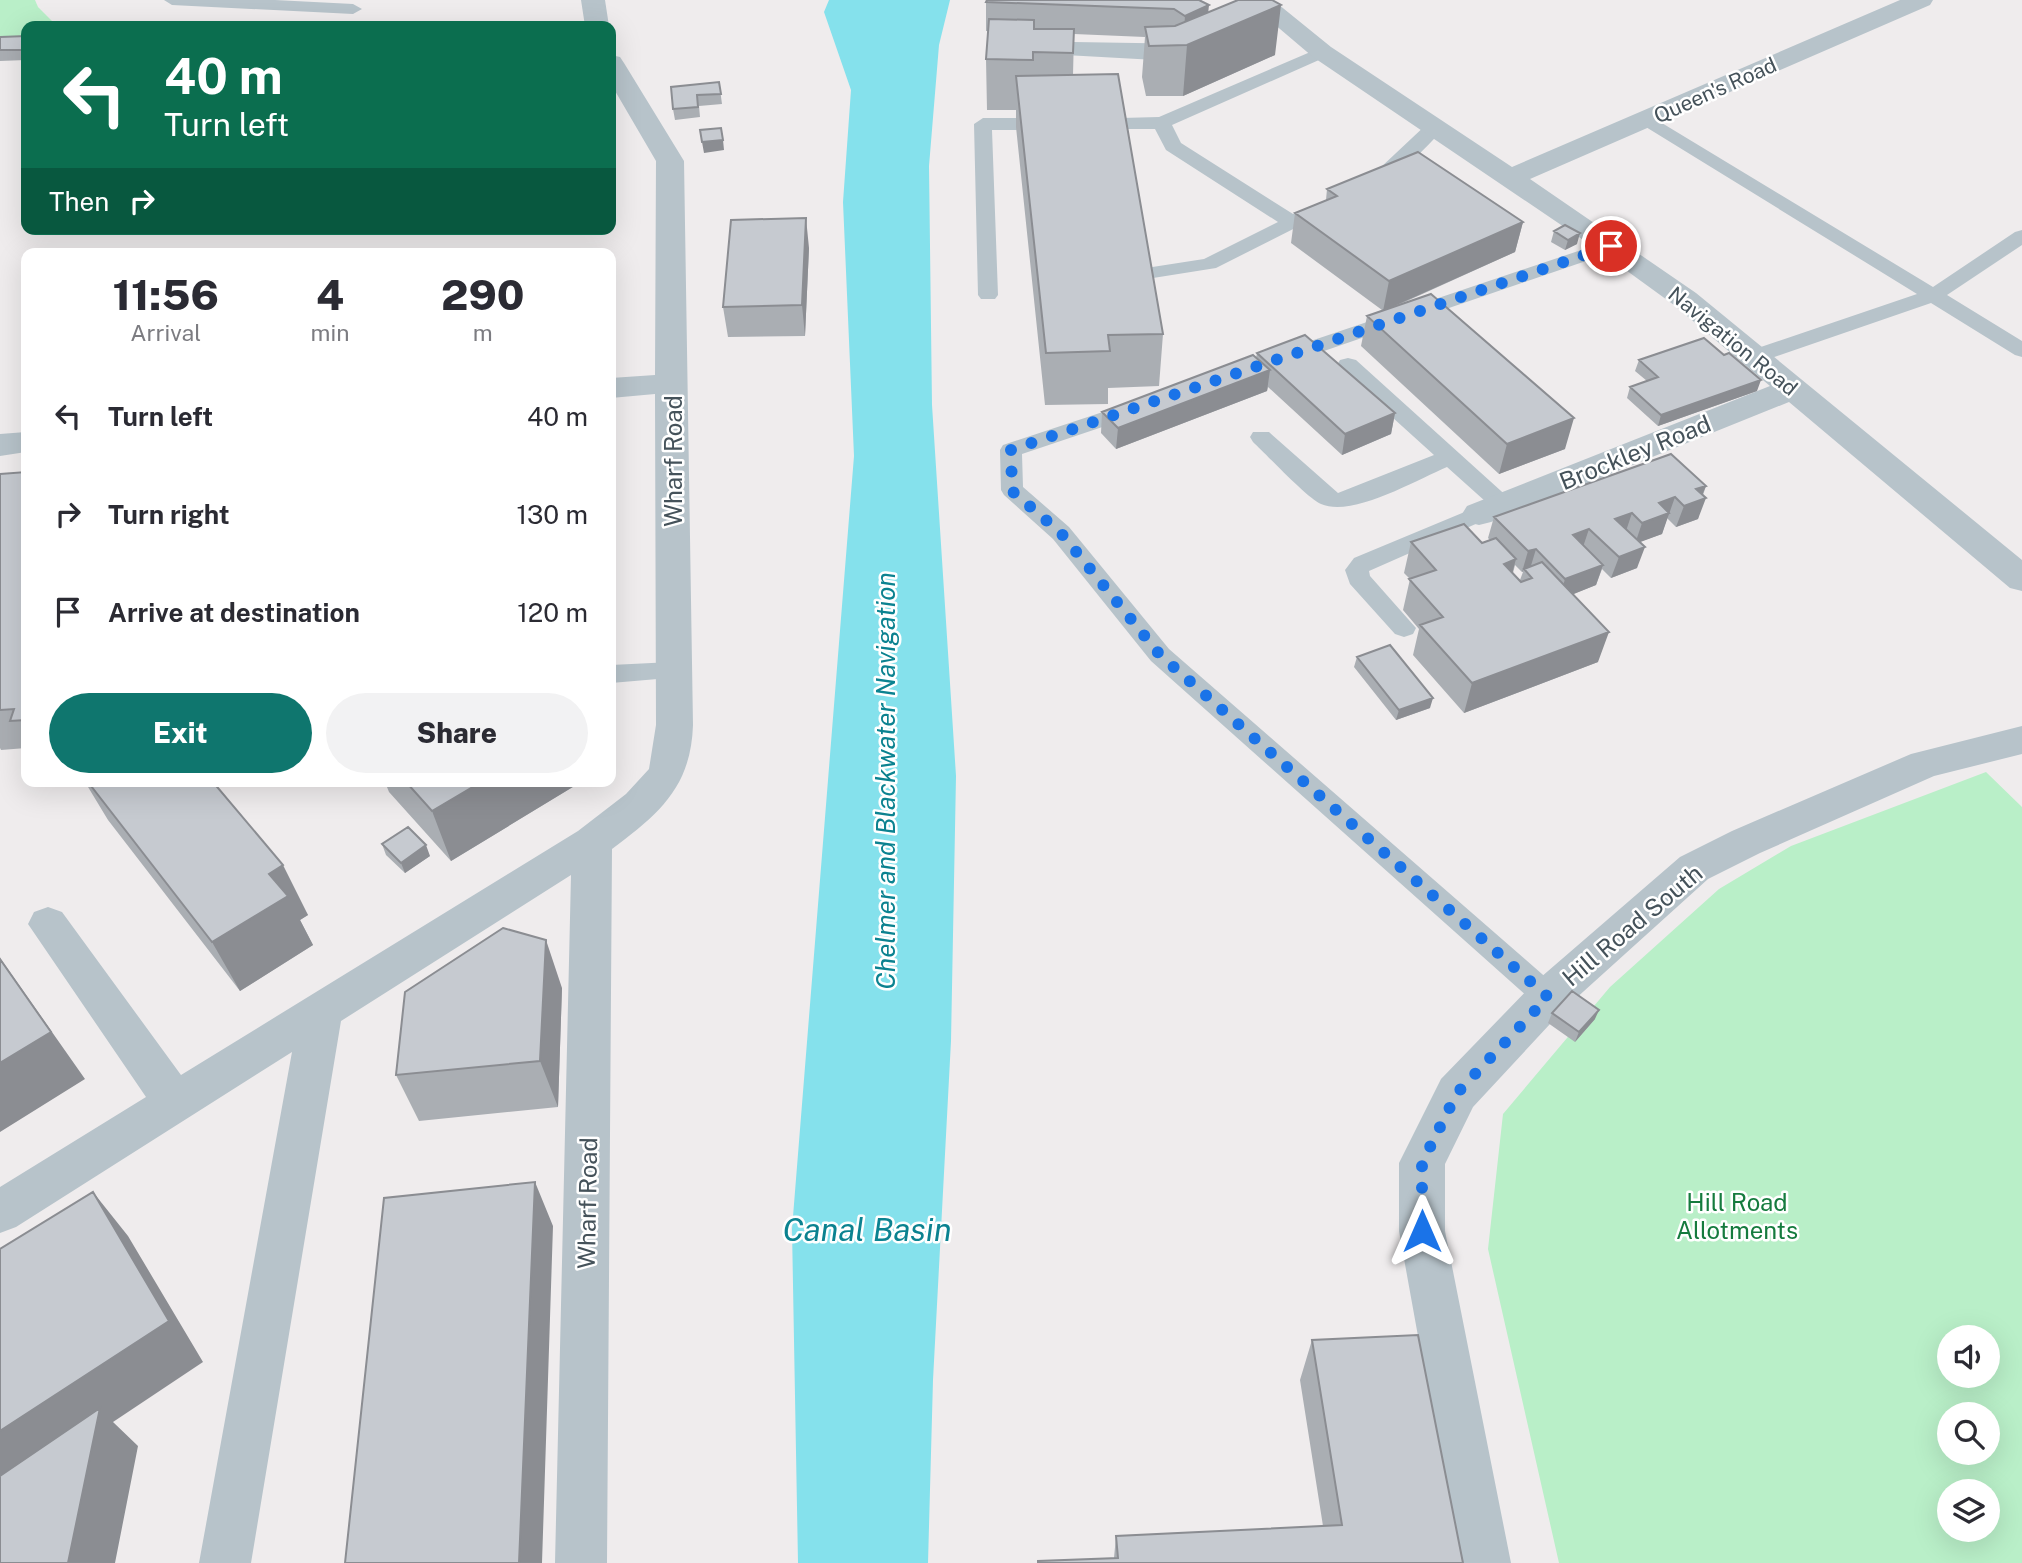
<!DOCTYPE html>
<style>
:root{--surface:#fff;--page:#f2f2f3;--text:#2b2b33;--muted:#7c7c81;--accent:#0f766e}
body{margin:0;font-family:"Public Sans",sans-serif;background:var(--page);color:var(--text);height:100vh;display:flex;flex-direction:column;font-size:26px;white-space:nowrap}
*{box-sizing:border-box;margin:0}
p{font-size:23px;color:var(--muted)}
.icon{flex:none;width:38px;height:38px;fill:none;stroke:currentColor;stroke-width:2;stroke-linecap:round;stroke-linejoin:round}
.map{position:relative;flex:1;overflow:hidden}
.side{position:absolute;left:21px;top:248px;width:595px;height:539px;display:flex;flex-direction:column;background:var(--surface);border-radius:14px;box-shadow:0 7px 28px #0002}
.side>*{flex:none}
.guide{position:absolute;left:21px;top:21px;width:595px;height:214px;border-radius:14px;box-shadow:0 7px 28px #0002;background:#0b6e4f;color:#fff;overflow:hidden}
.fabs{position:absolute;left:1937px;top:1325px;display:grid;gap:14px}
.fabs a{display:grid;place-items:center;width:63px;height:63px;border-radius:50%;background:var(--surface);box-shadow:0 7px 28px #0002;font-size:35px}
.pin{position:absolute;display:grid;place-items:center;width:60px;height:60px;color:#fff;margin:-30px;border:4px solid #fff;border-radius:50%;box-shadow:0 2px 7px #0007}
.me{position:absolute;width:77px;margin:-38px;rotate:0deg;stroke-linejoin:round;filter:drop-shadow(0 0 5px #0008)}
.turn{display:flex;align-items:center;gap:24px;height:147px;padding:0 28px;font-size:32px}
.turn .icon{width:91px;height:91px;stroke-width:2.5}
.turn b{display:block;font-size:49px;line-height:60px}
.then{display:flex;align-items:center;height:66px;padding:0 28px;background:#0003;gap:14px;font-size:26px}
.eta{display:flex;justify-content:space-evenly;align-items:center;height:119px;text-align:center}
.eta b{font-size:42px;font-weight:800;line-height:49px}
.button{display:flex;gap:14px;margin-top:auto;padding:14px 28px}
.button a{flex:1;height:80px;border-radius:42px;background:var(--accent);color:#fff;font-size:28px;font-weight:800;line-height:80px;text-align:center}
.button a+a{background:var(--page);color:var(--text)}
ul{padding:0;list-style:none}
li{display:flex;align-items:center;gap:21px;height:98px;padding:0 28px}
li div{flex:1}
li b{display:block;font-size:26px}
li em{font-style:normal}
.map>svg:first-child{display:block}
.green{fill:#b9efc8;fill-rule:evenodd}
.water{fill:#85e1ec}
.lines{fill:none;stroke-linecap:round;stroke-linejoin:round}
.lane{fill:#b7c3ca;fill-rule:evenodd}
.street{fill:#b7c3ca;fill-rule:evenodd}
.wall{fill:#aaaeb3;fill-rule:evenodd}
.shaded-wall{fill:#8b8d92}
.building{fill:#c6cad0;stroke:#8b8d92;stroke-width:2}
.route{stroke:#1a73e8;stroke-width:12;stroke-dasharray:0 21.6}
.labels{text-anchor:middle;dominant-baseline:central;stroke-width:5;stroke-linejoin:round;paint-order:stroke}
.far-street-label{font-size:21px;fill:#45525a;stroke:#fff}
.street-label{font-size:24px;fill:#45525a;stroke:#fff}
.park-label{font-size:24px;fill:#157b3e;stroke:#fff}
.water-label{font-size:26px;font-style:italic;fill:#0b8290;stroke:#fff}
.near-water-label{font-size:32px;font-style:italic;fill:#0b8290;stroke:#fff}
</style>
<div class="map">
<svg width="2022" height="1563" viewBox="0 0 2022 1563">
<rect width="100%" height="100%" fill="#efeced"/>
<path class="green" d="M0 0H35L38 7 57 26H26V45H0Z
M1986 772 2022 807V1563H1559L1488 1249 1503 1114 1610 987 1719 889 1791 846ZM1950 1337H1988V1376H1950ZM1950 1414H1988V1452H1950ZM1950 1491H1988V1530H1950Z"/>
<path class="water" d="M829 0H950L939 45 929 166 932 405 956 776 951 1041 933 1380 928 1563H798L792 1229 854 456 843 202 851 90 824 12Z"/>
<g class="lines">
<path class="lane" d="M164 0H275L353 4 362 9 353 14 172 5Z
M1322 47 1328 48 1331 52 1328 56 1172 125 1181 143 1293 214 1304 210 1311 212 1314 216 1311 220 1216 268 1153 278 1146 276 1143 272 1146 268 1204 259 1278 222 1166 150 1155 129H1090L1083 127 1081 123 1083 119 1159 117Z
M1647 114 1933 287 2015 232 2022 230V245L1947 295 2022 341V357L2015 355 1931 303 1760 362H1746L1742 357 1746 352 1917 294 1641 124 1638 120Z
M983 118H1052L1061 124 1052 130H992L998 295 995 299H981L978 295 974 124Z
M1435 121 1444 127 1442 131C1425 147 1390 190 1365 184L1362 180 1379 169 1428 123Z
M1611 240 1618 242 1621 246 1618 250 1292 362H1278L1274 357 1278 352Z
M1348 358 1356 360 1511 500 1514 505 1511 510 1503 513 1495 510 1447 467C1416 480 1352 518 1321 504 1307 498 1267 455 1253 442L1250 437 1253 432H1269L1338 493 1434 455 1340 370 1337 365 1340 360Z
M1136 401 1144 403 1147 408 1144 413 1022 454 1023 487 1069 527 1169 649 1558 988 1562 997 1558 1006 1548 1009 1538 1006 1151 661 1053 539 1004 495 1001 490 1000 450 1003 445Z
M1479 506 1487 509 1491 514 1487 519 1369 571 1370 576 1416 628 1413 634 1404 637 1395 634 1350 584 1345 570 1354 558Z
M672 662 681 665 684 671 681 677 611 683V665Z"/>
<path class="street" d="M581 0H605L609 26H585Z
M1246 0H1273L1331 47 1512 167 1900 0H1933L1930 5 1530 179 1696 293 2022 560V591L2010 588 1789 402 1491 522 1479 525 1467 522 1462 514 1467 506 1770 386 1674 305 1601 252 1313 57Z
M1074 42 1197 44 1206 47 1210 52 1206 57 1192 62 1065 55 1061 50 1065 45Z
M611 55 620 57 624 63 684 161 693 725C691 787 659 814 612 849L607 1563H555L571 875 341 1021 251 1563H199L292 1052 16 1227 0 1233V1187L146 1097 28 924 34 912 48 907 62 912 181 1075 578 831 626 794 649 769 656 725 655 394 611 398V378L655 375 656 161 611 84Z
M26 432V452L0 456V434Z
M2022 726V754L1934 776 1760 853 1708 879 1563 1010 1473 1107 1445 1164V1231L1511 1563H1459L1399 1231V1163L1441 1079 1533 984 1680 857 1732 831 1911 754Z"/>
</g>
<path class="wall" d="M1199 0 1208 12 1275 55 1183 96H1146L1142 77 1145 37 1074 34 1073 75 1163 334 1159 386 1108 388V404L1045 405 1016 127V110H987L986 59 988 31H986V2Z
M26 36V60L0 61V37Z
M719 82 722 104 699 106 700 117 675 120 673 109Z
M1327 189 1523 222 1515 252 1396 306 1565 449 1499 474 1361 346 1367 316 1382 310 1291 243 1295 213 1326 200Z
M1554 231 1577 244 1565 250 1551 242Z
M809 248 805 336 728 337 723 307Z
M1257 353 1395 413 1391 434 1342 455 1268 387 1267 391 1116 449 1101 433 1102 412 1256 358Z
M1639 360 1757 391 1658 426 1627 398 1630 387 1647 381 1635 371Z
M26 472V748L1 750 0 748V474Z
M1706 486 1703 495 1698 519 1676 527 1667 518 1662 534 1639 542 1637 568 1611 578 1602 569 1596 585 1573 594 1598 662 1464 713 1413 655 1419 629 1403 610 1410 579 1404 573 1411 542 1482 543 1490 540 1488 538 1494 517ZM1515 565 1522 572H1523L1520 580 1513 573Z
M1357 657 1430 708 1396 720 1354 667Z
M85 782H213L308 915 300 920 313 945 240 991 108 820Z
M385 782H581L451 861 389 792Z
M382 844 430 856 405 873 386 855Z
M562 988 558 1107 419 1121 396 1075Z
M1552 1013 1595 1019 1575 1042 1548 1023Z
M1312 1340 1463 1563 1114 1558 1116 1536 1323 1526 1300 1380Z"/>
<path class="shaded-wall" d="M1209 5 1206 34 1183 45 1185 16Z
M1281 5 1275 55 1183 96 1187 45Z
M723 140 724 150 704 153 702 142Z
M806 218 809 248 805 336 802 305Z
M1523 222 1515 252 1383 311 1389 281Z
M1580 233 1577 244 1565 250 1568 240Z
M1270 370 1267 391 1116 449 1118 428Z
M1761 380 1757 391 1658 426 1661 415Z
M1395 413 1391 434 1342 455 1345 434Z
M1574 418 1565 449 1499 474 1507 444Z
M1706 486 1700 500 1706 498 1698 519 1676 527 1684 506 1696 489Z
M1675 497 1662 534 1635 544 1642 523 1659 503Z
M1632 513 1625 534 1615 519Z
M1589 529 1582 550 1573 535Z
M1645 547 1637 568 1611 578 1619 557Z
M1536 549 1530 569H1524L1522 572 1528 551Z
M1516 559 1508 589 1504 564Z
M1603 565 1596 585 1559 600 1565 579Z
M1609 632 1598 662 1464 713 1472 683Z
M1433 698 1430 708 1396 720 1399 710Z
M481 782H581L451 861 432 811Z
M426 845 430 856 405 873 401 863Z
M283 865 308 915 300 920 313 945 240 991 212 942 269 874Z
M546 940 562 988 558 1107 540 1061Z
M0 958 85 1079 0 1132Z
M1599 1010 1595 1019 1575 1042 1579 1032Z
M535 1182 553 1226 542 1563H519Z
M93 1192 128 1236 203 1362 113 1422 138 1446 115 1563H68L0 1497V1431Z"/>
<path class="building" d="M987 0H1199L1209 5 1185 16 1174 9 986 2Z
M1238 0H1272L1281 5 1187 45 1149 46 1145 27 1175 26Z
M989 19 1034 20V29H1074L1073 53 1033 52V60L986 59Z
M26 36V50H0V37Z
M1118 74 1163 334 1108 335 1110 351 1046 353 1016 76Z
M719 82 721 94 697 95 698 107 673 109 671 87Z
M721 128 723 140 702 142 700 130Z
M1418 152 1523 222 1389 281 1295 213 1337 196 1327 189Z
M806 218 802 305 723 307 731 220Z
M1565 225 1580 233 1568 240 1554 231Z
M1431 294 1574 418 1507 444 1367 316Z
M1305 335 1395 413 1345 434 1257 353Z
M1704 338 1724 355 1729 353 1761 380 1661 415 1630 387 1658 377 1639 360Z
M1253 355 1270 370 1118 428 1102 412Z
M1671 454 1706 486 1696 489 1706 498 1684 506 1675 497 1659 503 1669 513 1642 523 1632 513 1615 519 1645 547 1619 557 1589 529 1573 535 1603 565 1565 579 1536 549 1528 551 1494 517Z
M26 472V720L10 721 14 709 0 710V474Z
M1464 524 1482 543 1496 538 1516 559 1504 564 1521 582 1532 578 1524 569 1542 562 1609 632 1472 683 1420 625 1443 617 1409 579 1436 570 1411 542Z
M1390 645 1433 698 1399 710 1357 657Z
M88 782H213L283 865 269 874 288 896 212 942Z
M406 782H481L432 811Z
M408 827 426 845 401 863 382 844Z
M503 928 546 940 540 1061 396 1075 405 992Z
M0 959 51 1032 0 1063Z
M1572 991 1599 1010 1579 1032 1552 1013Z
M535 1182 519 1563H345L384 1198Z
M93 1192 169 1321 0 1431V1249Z
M1418 1335 1463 1563H1038V1561L1118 1558 1116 1536 1342 1525 1312 1340Z
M100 1408 68 1563H0V1476Z"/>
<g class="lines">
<path class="route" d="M1422 1231V1163L1457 1093 1548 997 1160 655 1061 533 1012 491 1011 450 1611 246"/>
</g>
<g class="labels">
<g class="far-street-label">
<text transform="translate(1715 90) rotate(-24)">Queen's Road</text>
<text transform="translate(1733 341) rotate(39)">Navigation Road</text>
</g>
<g class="street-label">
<text transform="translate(1635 452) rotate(-22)">Brockley Road</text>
<text transform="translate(673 461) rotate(-90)">Wharf Road</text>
<text transform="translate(1632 925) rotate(-40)">Hill Road South</text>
<text transform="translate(587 1203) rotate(-89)">Wharf Road</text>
</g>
<g class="park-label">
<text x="1737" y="1202">Hill Road<tspan x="1737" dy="28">Allotments</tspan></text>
</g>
<g class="water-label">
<text transform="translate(885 781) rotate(-90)">Chelmer and Blackwater Navigation</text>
</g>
<g class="near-water-label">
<text x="867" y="1229">Canal Basin</text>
</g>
</g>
</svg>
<div class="fabs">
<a><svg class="icon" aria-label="sound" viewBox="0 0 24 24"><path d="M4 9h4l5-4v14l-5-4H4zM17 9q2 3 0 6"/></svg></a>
<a><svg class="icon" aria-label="search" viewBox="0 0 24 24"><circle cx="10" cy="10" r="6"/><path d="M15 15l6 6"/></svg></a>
<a><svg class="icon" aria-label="layers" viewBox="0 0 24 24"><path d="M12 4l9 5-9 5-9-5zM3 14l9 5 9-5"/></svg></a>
</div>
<div class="pin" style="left:1611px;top:246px;background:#d93025"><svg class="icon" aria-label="arrive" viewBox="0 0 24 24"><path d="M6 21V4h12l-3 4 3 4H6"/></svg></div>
<svg class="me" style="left:1422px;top:1231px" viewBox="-20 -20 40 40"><path d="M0-17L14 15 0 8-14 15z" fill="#1a73e8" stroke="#fff" stroke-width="4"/></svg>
<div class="guide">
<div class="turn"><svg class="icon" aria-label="left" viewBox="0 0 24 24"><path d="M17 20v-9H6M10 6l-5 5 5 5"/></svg><div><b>40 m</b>Turn left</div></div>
<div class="then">Then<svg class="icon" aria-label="right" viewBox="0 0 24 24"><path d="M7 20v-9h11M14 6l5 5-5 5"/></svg></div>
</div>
<section class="side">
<div class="eta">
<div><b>11:56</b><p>Arrival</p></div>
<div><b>4</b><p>min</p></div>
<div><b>290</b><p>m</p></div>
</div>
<ul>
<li><svg class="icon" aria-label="left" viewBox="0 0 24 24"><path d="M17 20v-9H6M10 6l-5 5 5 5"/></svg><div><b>Turn left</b></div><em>40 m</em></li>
<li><svg class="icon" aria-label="right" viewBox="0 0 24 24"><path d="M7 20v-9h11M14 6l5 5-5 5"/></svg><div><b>Turn right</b></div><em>130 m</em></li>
<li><svg class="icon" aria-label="arrive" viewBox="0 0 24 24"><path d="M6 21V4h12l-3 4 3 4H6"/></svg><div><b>Arrive at destination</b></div><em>120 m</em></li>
</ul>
<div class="button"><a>Exit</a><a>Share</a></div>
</section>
</div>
